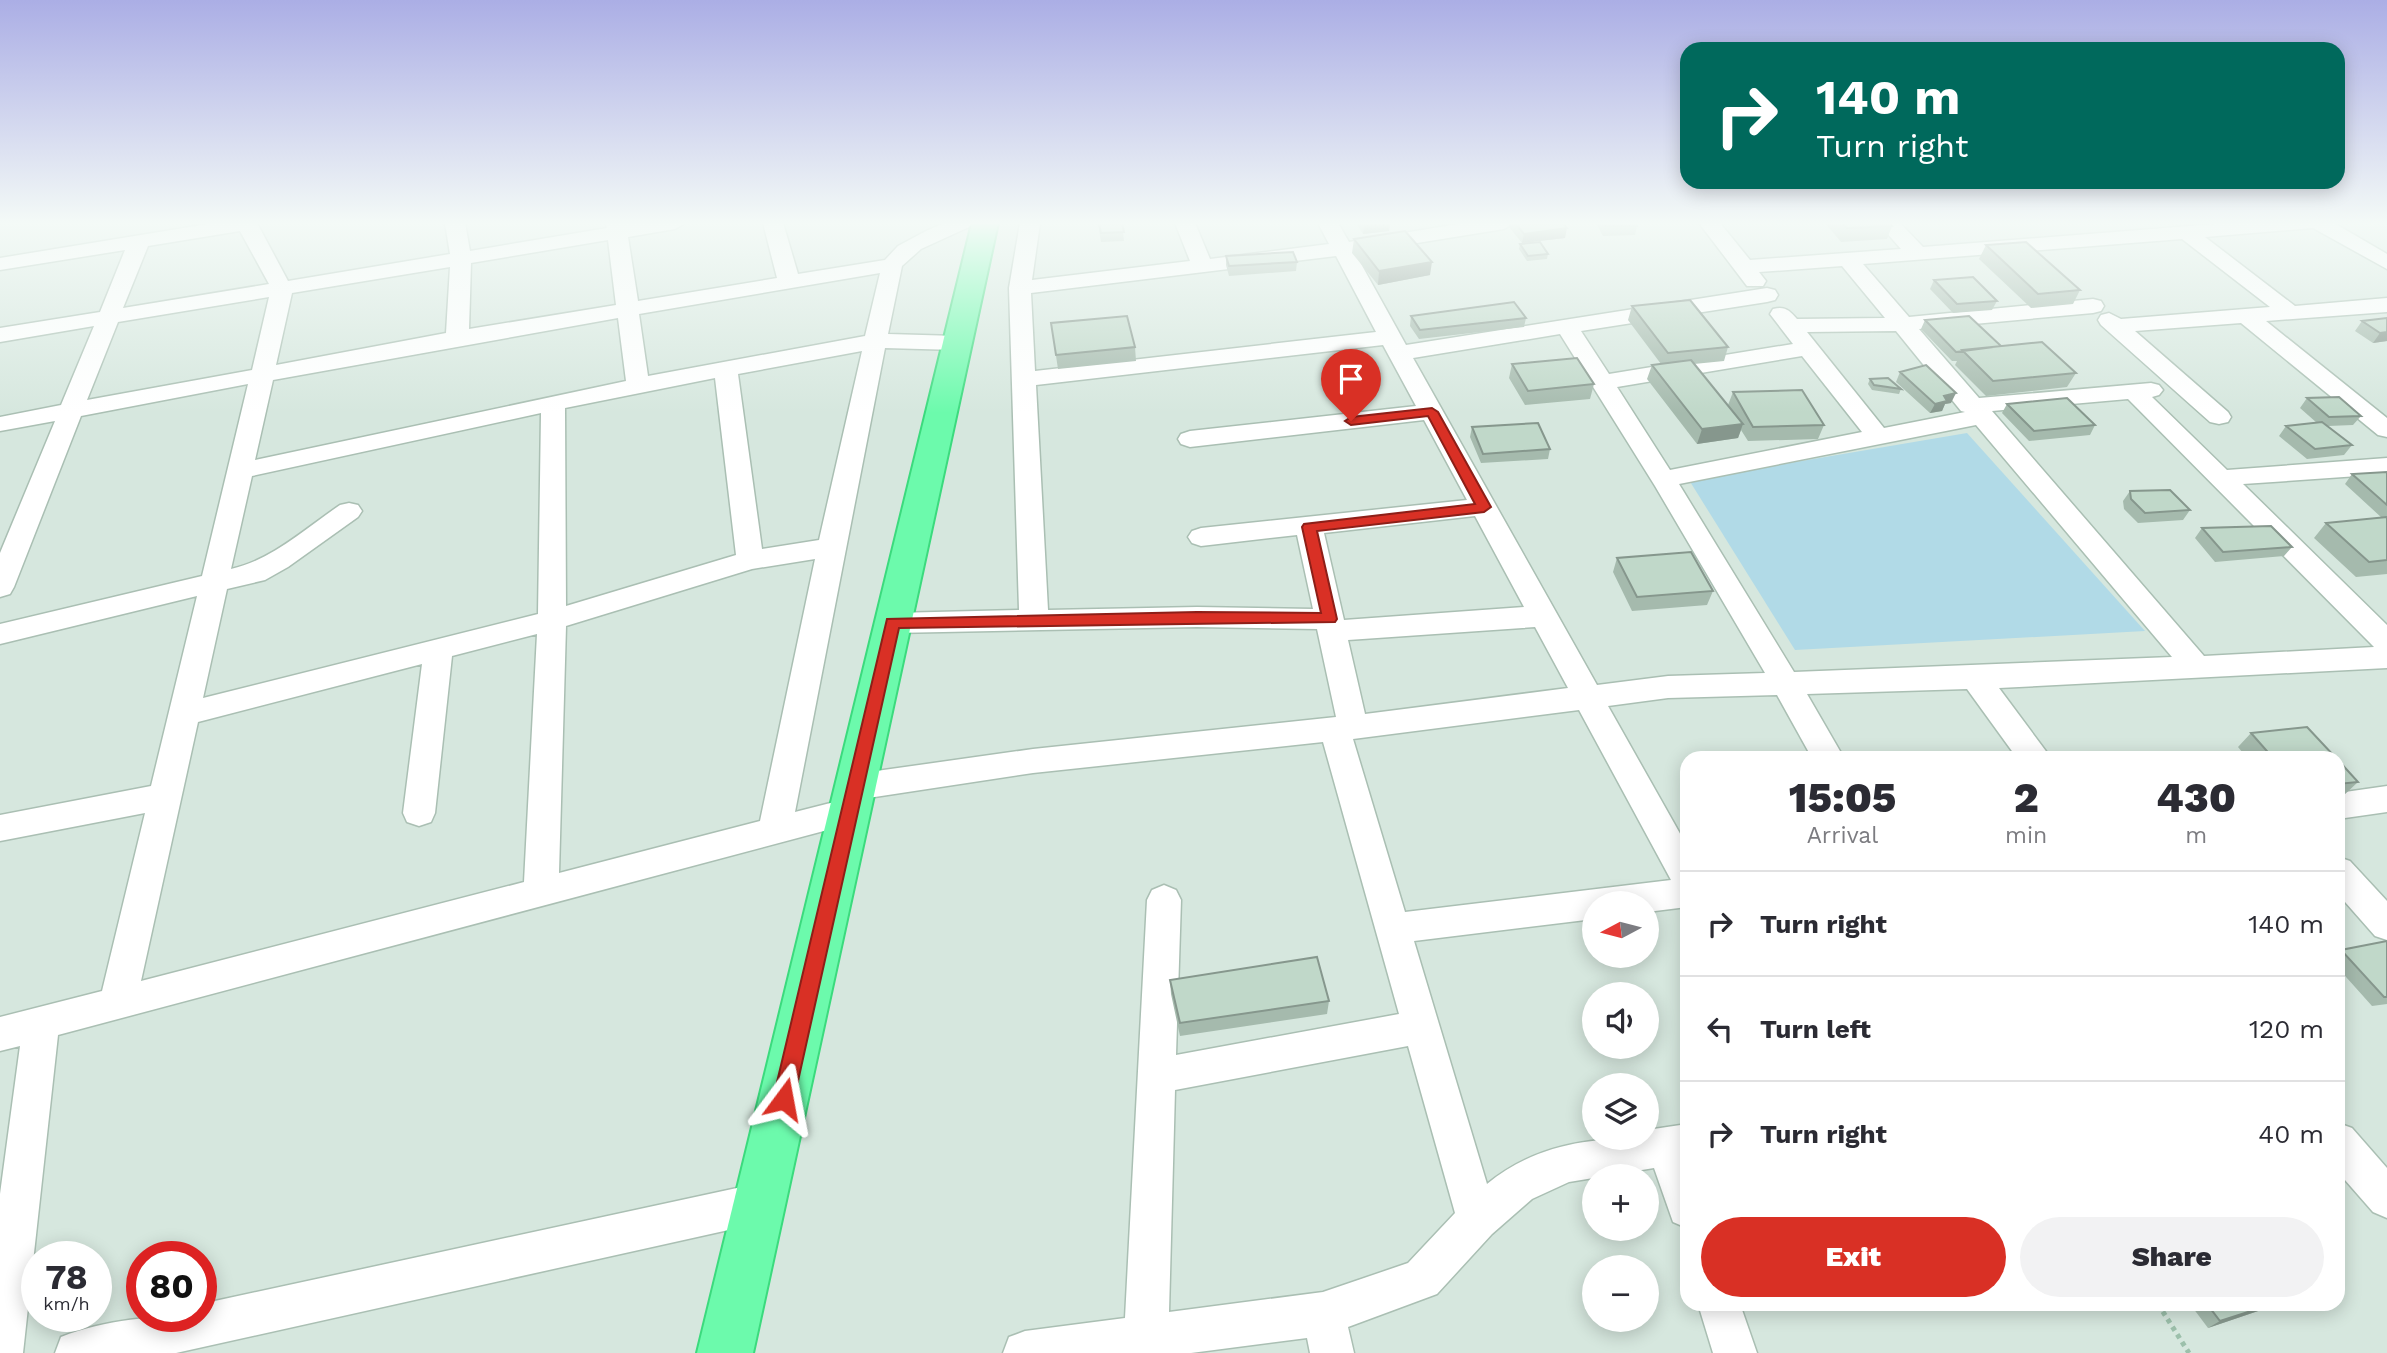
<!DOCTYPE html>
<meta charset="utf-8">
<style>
:root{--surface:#fff;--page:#f2f2f3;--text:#2b2b33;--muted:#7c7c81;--line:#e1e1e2;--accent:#d93025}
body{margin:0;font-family:"Work Sans",sans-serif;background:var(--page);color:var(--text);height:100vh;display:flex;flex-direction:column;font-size:26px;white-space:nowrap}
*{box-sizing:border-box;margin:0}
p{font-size:23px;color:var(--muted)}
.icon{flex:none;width:38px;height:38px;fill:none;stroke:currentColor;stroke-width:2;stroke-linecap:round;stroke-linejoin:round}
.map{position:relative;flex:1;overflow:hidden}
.sheet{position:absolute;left:1680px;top:751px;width:665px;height:560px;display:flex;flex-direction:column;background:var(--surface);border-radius:21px;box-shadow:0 4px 18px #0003}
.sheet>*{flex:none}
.hud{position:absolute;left:1680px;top:42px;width:665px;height:147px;border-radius:21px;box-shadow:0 4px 18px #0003;background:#00695c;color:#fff;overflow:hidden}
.needle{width:46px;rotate:263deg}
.controls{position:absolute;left:1582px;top:891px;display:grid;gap:14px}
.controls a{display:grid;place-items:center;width:77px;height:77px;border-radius:50%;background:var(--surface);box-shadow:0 4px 18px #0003;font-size:35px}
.speed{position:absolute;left:21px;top:1241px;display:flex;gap:14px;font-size:35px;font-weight:700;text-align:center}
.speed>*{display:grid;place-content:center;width:91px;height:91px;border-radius:50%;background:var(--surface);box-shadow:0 4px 18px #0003;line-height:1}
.speed small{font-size:18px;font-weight:400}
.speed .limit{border:10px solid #d22;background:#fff;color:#111}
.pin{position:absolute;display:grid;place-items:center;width:60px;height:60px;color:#fff;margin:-72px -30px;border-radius:50% 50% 50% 0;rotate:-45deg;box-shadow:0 0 7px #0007}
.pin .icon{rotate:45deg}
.me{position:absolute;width:77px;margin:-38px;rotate:13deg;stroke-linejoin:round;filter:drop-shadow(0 0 5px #0008)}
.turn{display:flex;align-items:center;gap:24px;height:147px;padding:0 21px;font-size:32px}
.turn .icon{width:91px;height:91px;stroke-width:2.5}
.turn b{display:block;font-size:49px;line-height:60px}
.eta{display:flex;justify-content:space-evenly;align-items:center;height:119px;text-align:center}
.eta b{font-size:42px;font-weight:800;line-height:49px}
.button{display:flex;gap:14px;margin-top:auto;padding:14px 21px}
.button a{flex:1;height:80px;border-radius:42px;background:var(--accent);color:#fff;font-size:28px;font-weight:800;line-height:80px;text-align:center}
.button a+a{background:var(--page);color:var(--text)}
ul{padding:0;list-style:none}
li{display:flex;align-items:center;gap:21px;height:105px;padding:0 21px;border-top:2px solid var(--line)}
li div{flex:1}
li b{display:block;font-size:26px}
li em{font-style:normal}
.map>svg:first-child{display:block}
.residential{fill:#d6e7de;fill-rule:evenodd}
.green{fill:#b1dae7}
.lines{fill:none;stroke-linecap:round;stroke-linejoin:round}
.minor-casing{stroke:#aabfb3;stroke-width:3}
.highway-casing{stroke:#3bda7d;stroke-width:4}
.path{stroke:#9cc0ab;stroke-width:5;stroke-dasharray:4.5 4.5;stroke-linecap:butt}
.minor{fill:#fff;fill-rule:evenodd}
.highway{fill:#6cfaac;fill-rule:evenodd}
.wall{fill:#a5baad}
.shaded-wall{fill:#86978d}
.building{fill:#c0d8c9;stroke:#86978d;stroke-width:2}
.route{fill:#d93025;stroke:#8d1f18;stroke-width:2}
</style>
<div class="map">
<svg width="2387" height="1353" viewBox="0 0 2387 1353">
<rect width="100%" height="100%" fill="#e7f3ed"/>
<path class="residential" d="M0 223H2387V1353H0ZM1687 758H2338V1304H1687ZM1594 903H1647V956H1594ZM1594 994H1647V1046H1594ZM1594 1085H1647V1138H1594ZM1594 1176H1647V1228H1594ZM37 1256H96V1316H37ZM142 1256H201V1316H142ZM1594 1267H1647V1320H1594Z"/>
<path class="green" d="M1967 433 2145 631 1795 650 1689 480Z"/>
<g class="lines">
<g class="minor-casing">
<path id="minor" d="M214 223H257L288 281 450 254 445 223H465L470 251 607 228 606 223H685L675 229 628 237 638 301 777 278 763 223H783L798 274 885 260 898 246 926 231 944 223H972L969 227 921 249 902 266 888 334 957 336 965 338 968 343 965 348 957 350 885 348 795 812 850 798 844 796 839 787 844 778 855 774 1033 749 1336 717 1317 629 1197 627 893 633 883 630 879 623 883 616 893 613 1019 610 1009 288 1020 223H1040L1032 280 1190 261 1175 223H1195L1210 259 1329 244 1318 223H1338L1349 242 1464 223H1514L1504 229 1355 253 1406 345 1767 288 1775 290 1778 295 1775 300 1767 302 1581 331 1609 374 1793 344 1770 314 1773 309C1785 306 1789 310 1797 319L1885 318 1842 266 1759 272 1766 281 1763 286H1747L1699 223H1720L1750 260 1901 249 1878 223H1900L1923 247 2228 223H2334L2387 254V269L2313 228 2205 237 2295 306 2387 298V312L2266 321 2387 418V437L2378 435 2241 323 2135 331 2228 412 2231 417 2228 422 2219 424 2210 422 2101 325 2098 320 2101 315 2109 313 2121 319 2270 307 2182 239 1863 264 1909 317 2093 299 2101 301 2104 306 2101 311 2093 313 1919 329 1979 398 2151 383 2159 385 2163 390 2159 395 2152 397 2227 470 2387 458V474L2243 484 2387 625V668L1999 688 2051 758H2017L1967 689 1807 694 1844 758H1812L1777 695 1668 698 1608 706 1687 846V907L1647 912V903H1594V919L1414 941 1487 1184C1535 1145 1587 1138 1647 1138V1130L1687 1124V1228L1673 1222 1654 1168 1569 1182 1532 1199 1492 1234 1437 1294 1348 1327 1354 1353H1310L1307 1338 1191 1353H1003L1009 1337 1025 1331 1125 1318 1147 900 1152 890 1164 885 1176 890 1181 900 1176 1055 1399 1014 1323 742 1033 773 855 800 862 802 866 811 862 820 850 824 58 1035 23 1353H0V1194L20 1046 0 1051V1017L102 991 145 813 0 841V815L151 786 197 596 0 644V624L202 576 248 384 81 416 14 587 10 594 0 597V553L55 421 0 431V417L61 405 94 326 0 342V328L100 312 125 250 0 270V258ZM240 231 269 284 123 308 148 246ZM608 240 616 305 469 329 471 263ZM1336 256 1376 332 1035 371 1031 293ZM450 267 446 333 276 365 292 293ZM880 273 865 336 648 376 639 314ZM269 297 252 370 87 400 118 322ZM618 318 626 381 255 460 273 380ZM1896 331 1961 411 1965 412 1884 428 1807 332ZM1560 334 1655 486 1765 673 1668 676 1597 685 1413 358ZM1383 345 1416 406 1190 431 1181 434 1178 439 1181 444 1190 447 1424 420 1467 500 1201 528 1192 531 1188 537 1192 543 1201 546 1297 535 1313 609 1197 607 1048 610 1036 385ZM862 351 819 540 762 549 738 374ZM1802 356 1862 432 1670 470 1617 387ZM715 378 736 555 566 606 565 408ZM2128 399 2374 647 2204 656 1992 411ZM541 413 538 614 203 698 227 589 265 580 288 567 358 517 362 511 358 505 349 503 340 505C306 528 272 560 231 569L252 476ZM1976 425 2172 657 1794 672 1679 484ZM1475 516 1524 607 1344 620 1324 533ZM815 559 760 821 559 873 566 626 752 569ZM1535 627 1568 688 1365 714 1348 640ZM537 634 524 882 141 981 198 722 422 664 403 813 407 822 419 826 431 822 435 813 452 656ZM1579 710 1671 880 1405 912 1353 739ZM1408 1046 1455 1213 1408 1263 1323 1292 1169 1312 1175 1090Z
M2387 786V812L2338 819V793Z
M2338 857 2350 861 2387 901V940L2375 936 2338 894Z
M2338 1123 2352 1128 2387 1168V1218L2373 1212 2338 1172Z
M760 1183 774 1189 780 1203 774 1217 760 1223 176 1353H55L61 1337C106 1319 154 1316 201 1316V1304Z
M1698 1304H1740L1757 1353H1713Z"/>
</g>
<g class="highway-casing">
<path id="highway" d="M972 223H998L753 1353H697Z"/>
</g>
<path class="path" d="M2158 1304 2189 1353"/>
<use href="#minor" class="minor"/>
<use href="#highway" class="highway"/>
</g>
<path class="wall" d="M1098 223H1122L1124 241 1101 242Z
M1356 223H1390L1389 231 1363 234Z
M1510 223H1563L1565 238 1522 243 1509 227Z
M1596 223H1636L1637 226 1635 235 1603 236Z
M1825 223H1890L1892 226 1887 239 1841 242Z
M1354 239 1430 275 1378 285 1352 253Z
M1520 244 1548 254 1547 259 1527 261 1519 249Z
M1986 245 2080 290 2073 304 2031 308 1979 259Z
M1226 256 1297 262 1296 271 1229 276 1226 265Z
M1934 280 1997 301 1992 310 1953 313 1930 289Z
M1632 306 1728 347 1724 361 1694 364 1728 405 1733 392 1824 425 1818 439 1748 441 1741 430 1738 438 1697 444 1647 379 1652 365 1661 364 1628 320Z
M1411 316 1526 318 1524 327 1419 339 1410 326Z
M2387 318V341L2373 343 2355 331 2362 321Z
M1925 320 2001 346 2076 373 2067 387 1986 396 1955 365 1957 361H1952L1921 329Z
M1051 323 1135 347 1136 361 1058 369Z
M1512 364 1594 384 1590 399 1525 405 1509 378Z
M1900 372 1951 403 1945 404 1942 411 1930 413 1896 382Z
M1870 379 1901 389 1899 394 1872 390 1868 384Z
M2307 398 2361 416 2353 425 2328 426 2352 445 2344 455 2307 459 2279 436 2286 426 2317 423 2300 408Z
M2007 404 2095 425 2090 435 2029 441 2002 413Z
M1472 427 1550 449 1548 459 1481 463 1470 437Z
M2387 472V574L2356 577 2314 538 2326 523 2382 518 2345 484 2352 474Z
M2130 491 2190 510 2183 520 2138 523 2124 509 2123 501Z
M2202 528 2292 547 2284 556 2215 562 2195 538Z
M1617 558 1713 591 1707 605 1632 611 1613 572Z
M2251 733 2336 758H2247L2238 747Z
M2338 760 2358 782 2343 796 2338 797Z
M2387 941V1004L2372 1006 2338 968V952L2341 950Z
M1170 980 1329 1001 1327 1014 1180 1036 1171 994Z
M2190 1304H2273L2261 1310 2208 1328Z"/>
<path class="shaded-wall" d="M1377 223H1390L1389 231 1363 234 1364 225Z
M1567 228 1565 238 1522 243 1524 234Z
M1432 262 1430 275 1378 285 1379 271Z
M2387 332V341L2373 343 2380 333Z
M1956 393 1951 403 1945 404 1942 411 1930 413 1935 404 1944 396Z
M1743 424 1738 438 1697 444 1702 429Z
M2273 1304 2261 1310 2208 1328 2220 1321Z"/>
<path class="building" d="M1099 223H1122L1124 232 1101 233Z
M1515 223H1563L1567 228 1524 234Z
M1603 223H1636L1637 226H1605Z
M1842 223H1890L1892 226 1847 228Z
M1405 231 1432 262 1379 271 1354 239Z
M1540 242 1548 254 1528 256 1520 244Z
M2026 242 2080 290 2038 294 1986 245Z
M1293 252 1297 262 1229 266 1226 256Z
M1973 277 1997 301 1957 304 1934 280Z
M1690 300 1728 347 1668 353 1632 306Z
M1514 302 1526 318 1420 330 1411 316Z
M1127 316 1135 347 1056 355 1051 323Z
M1969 316 2001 346 1956 352 1925 320Z
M2387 318V332L2380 333 2362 321Z
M2042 342 2076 373 1993 381 1962 350Z
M1577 358 1594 384 1528 391 1512 364Z
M1691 360 1743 424 1702 429 1652 365Z
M1926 365 1956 393 1944 396 1947 401 1935 404 1900 372Z
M1888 378 1901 389 1874 385 1870 379Z
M1802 390 1824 425 1753 427 1733 392Z
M2339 397 2361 416 2329 417 2307 398Z
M2067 398 2095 425 2034 431 2007 404Z
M2322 422 2352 445 2315 449 2286 426Z
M1538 423 1550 449 1483 454 1472 427Z
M2387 472V505L2352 474Z
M2170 490 2190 510 2145 513 2131 499 2130 491Z
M2387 517V560L2369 562 2326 523Z
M2271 526 2292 547 2223 552 2202 528Z
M1691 552 1713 591 1637 597 1617 558Z
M2307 727 2336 758H2273L2251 733Z
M2203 754 2207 758H2178Z
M2338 760 2358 782 2338 784Z
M2387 941V997H2384L2341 950Z
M1317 957 1329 1001 1180 1023 1170 980Z
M2207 1304H2273L2220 1321Z"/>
<linearGradient id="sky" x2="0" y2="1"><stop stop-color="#abaee5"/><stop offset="0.54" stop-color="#f4faf7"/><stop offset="1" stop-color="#f4faf7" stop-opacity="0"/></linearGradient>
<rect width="2387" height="413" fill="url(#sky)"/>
<path class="route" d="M1432 408 1438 412 1491 507 1484 512 1317 531 1337 619 1335 622 899 628 794 1099 791 1106 784 1108 776 1106 773 1099 887 619 1197 612 1321 613 1302 527 1304 524 1475 504 1428 416 1351 425 1345 421 1351 417Z"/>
</svg>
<div class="controls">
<a><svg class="needle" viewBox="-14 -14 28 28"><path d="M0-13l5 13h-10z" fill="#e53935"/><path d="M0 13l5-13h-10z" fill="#7c7c81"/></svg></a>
<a><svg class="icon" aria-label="sound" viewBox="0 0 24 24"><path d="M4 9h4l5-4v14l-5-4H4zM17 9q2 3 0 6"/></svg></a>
<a><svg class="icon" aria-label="layers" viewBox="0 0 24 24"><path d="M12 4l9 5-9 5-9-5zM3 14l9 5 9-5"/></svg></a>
<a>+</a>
<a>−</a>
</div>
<div class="speed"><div>78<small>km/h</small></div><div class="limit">80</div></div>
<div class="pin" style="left:1351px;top:421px;background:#d93025"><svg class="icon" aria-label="arrive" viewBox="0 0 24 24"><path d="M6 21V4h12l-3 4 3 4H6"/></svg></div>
<svg class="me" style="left:784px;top:1099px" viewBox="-20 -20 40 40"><path d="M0-17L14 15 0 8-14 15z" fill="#d93025" stroke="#fff" stroke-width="4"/></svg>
<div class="hud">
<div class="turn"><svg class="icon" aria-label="right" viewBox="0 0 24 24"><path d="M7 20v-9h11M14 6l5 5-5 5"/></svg><div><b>140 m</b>Turn right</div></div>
</div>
<section class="sheet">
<div class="eta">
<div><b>15:05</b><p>Arrival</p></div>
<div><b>2</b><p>min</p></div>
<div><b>430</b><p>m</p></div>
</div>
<ul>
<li><svg class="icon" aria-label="right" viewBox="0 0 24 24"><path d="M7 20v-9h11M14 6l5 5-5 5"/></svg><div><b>Turn right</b></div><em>140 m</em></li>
<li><svg class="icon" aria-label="left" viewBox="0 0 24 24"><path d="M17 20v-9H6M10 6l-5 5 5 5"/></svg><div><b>Turn left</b></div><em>120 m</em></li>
<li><svg class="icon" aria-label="right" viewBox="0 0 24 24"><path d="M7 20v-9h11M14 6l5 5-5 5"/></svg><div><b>Turn right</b></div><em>40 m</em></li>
</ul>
<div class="button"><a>Exit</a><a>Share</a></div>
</section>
</div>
